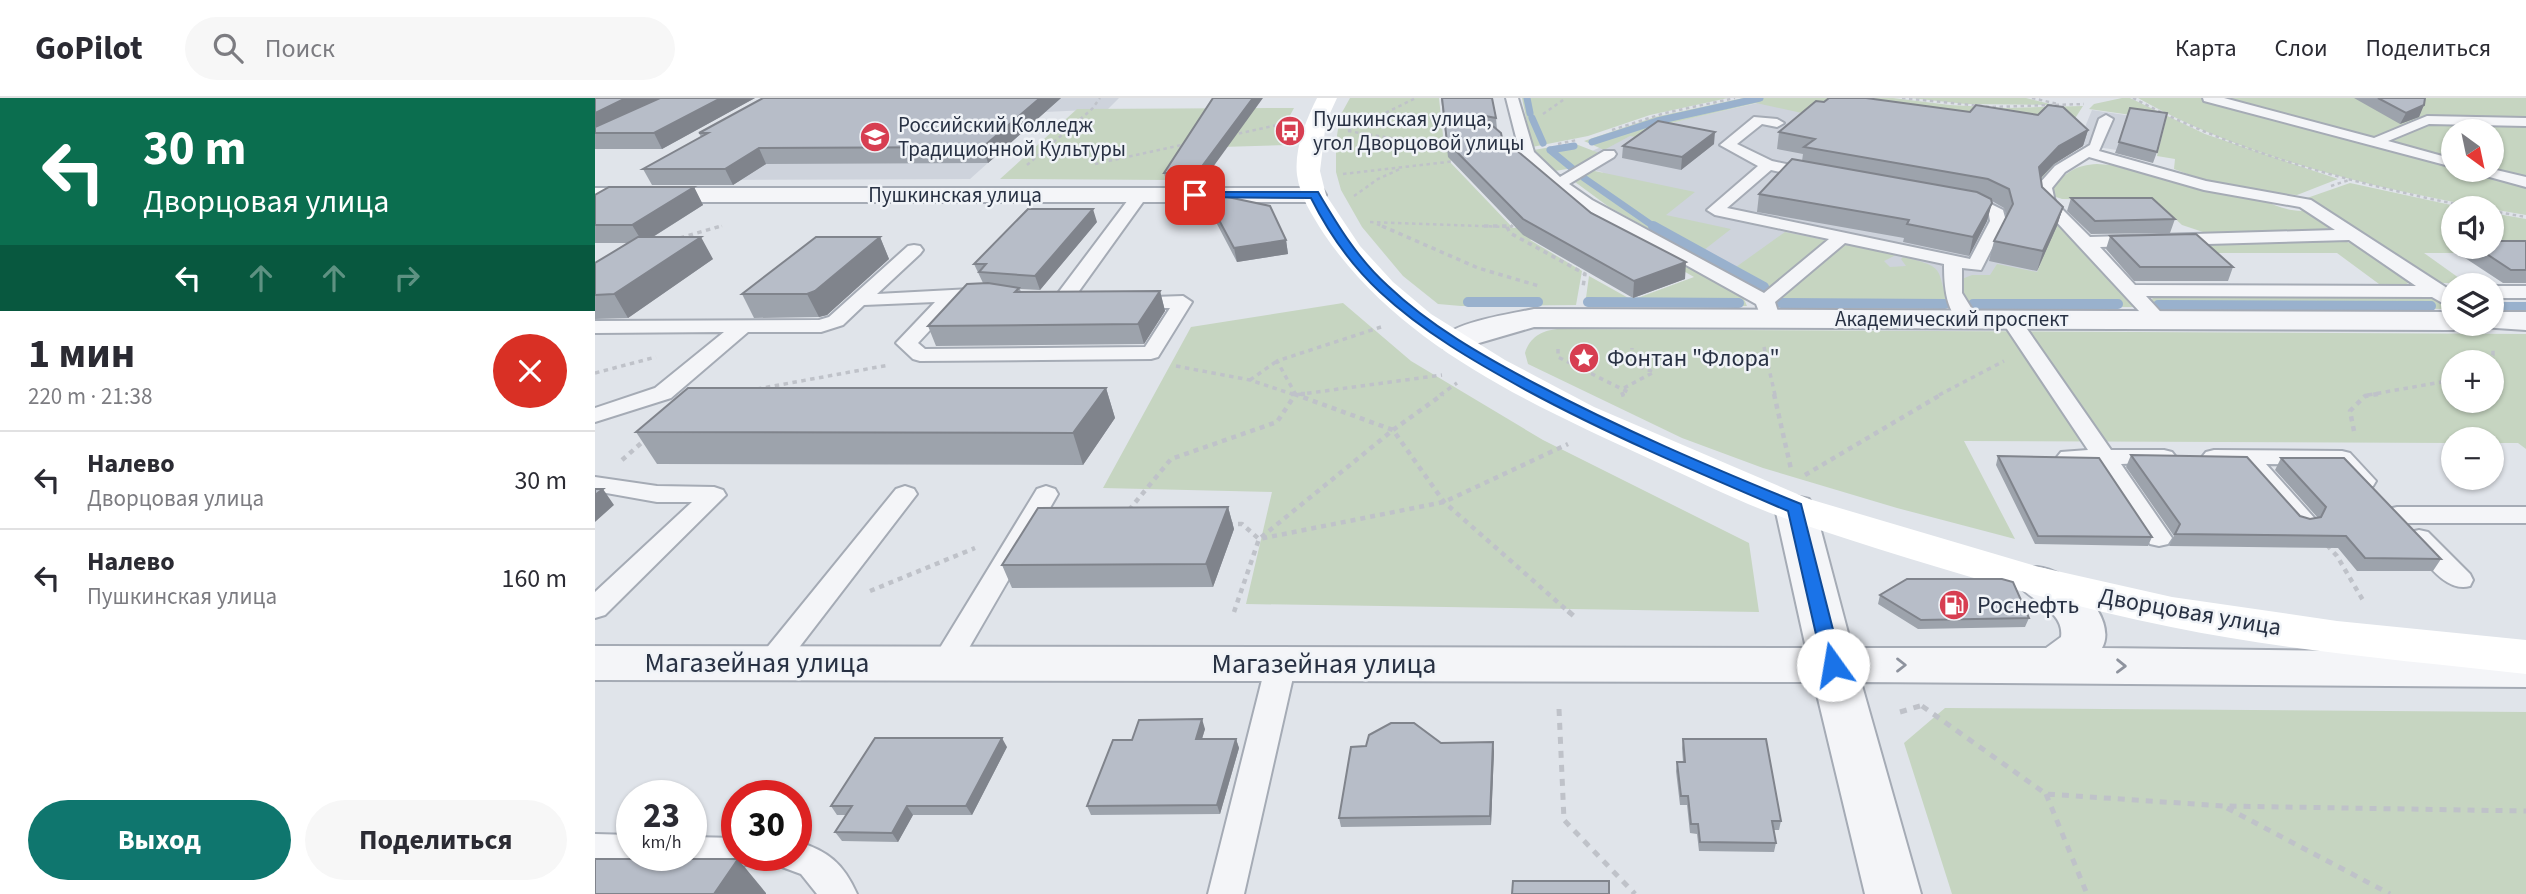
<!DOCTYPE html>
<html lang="ru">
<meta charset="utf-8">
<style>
:root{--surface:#fff;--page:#f7f7f7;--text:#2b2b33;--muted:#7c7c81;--line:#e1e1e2;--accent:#0f766e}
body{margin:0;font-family:"Source Sans 3",sans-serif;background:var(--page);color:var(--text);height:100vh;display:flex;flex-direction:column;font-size:26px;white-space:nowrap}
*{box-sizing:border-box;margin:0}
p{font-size:23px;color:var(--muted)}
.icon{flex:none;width:38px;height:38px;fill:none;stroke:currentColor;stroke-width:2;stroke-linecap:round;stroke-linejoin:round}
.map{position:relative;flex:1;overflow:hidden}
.side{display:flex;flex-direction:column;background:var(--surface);width:595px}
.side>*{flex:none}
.guide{background:#0b6e4f;color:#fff;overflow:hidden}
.needle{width:46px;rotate:147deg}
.tools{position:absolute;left:1846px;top:21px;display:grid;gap:14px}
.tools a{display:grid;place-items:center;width:63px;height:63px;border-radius:50%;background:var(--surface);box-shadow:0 2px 5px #0004;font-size:35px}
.speed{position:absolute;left:21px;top:682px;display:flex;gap:14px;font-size:35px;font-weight:700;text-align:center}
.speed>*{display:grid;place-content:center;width:91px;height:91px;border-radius:50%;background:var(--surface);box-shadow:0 2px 5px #0004;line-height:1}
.speed small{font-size:18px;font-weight:400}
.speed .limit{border:10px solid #d22;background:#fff;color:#111}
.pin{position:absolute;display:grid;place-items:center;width:60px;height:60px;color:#fff;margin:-30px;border-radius:14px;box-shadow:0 4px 10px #0006}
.me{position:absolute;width:77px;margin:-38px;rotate:347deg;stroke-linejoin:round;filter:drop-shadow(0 0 5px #0008)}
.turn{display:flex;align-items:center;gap:24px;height:147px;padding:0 28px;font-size:32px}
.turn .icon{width:91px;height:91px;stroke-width:2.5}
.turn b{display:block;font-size:49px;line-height:60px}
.lanes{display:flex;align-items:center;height:66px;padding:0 28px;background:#0003;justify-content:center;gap:35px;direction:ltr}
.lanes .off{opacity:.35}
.round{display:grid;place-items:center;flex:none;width:74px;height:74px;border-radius:37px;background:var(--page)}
.summary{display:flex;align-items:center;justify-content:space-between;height:119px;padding:0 28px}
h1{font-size:42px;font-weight:700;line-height:52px}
.cta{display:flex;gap:14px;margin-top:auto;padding:14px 28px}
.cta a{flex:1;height:80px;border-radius:42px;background:var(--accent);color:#fff;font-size:28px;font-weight:700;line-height:80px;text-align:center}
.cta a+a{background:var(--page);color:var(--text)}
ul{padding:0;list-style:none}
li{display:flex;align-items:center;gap:21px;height:98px;padding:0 28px;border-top:2px solid var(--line)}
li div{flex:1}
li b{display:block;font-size:26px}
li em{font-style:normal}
header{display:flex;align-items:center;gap:42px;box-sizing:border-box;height:98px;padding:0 35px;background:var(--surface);border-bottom:2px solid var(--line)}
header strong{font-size:33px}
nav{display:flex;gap:38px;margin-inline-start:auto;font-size:24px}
.search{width:490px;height:63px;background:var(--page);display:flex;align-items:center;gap:18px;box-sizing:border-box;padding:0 24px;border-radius:38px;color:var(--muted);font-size:26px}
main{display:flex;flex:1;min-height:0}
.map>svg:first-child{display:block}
.built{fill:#ced3dc}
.green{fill:#c6d5c1;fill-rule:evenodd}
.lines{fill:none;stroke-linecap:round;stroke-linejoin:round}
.stream-far1{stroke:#99b1cd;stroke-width:7}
.stream{stroke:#99b1cd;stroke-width:10}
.service-casing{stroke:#a5abb5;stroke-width:4}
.minor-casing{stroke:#a5abb5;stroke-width:4}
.path-far3{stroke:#bfc2c9;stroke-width:2.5;stroke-dasharray:3.5 3.5;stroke-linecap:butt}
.path-far2{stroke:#bfc2c9;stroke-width:3.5;stroke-dasharray:4.5 4.5;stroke-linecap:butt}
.path-far1{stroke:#bfc2c9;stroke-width:4.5;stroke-dasharray:5 5;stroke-linecap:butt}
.path{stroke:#bfc2c9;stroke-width:5;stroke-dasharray:7 7;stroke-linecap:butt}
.service{fill:#f4f5f8;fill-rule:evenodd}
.minor{fill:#f4f5f8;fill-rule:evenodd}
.secondary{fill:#fff;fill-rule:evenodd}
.wall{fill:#9da3ac}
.shaded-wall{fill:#80848c}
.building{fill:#b7bdc8;stroke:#80848c;stroke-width:2}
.oneway{stroke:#8e939e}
.route{fill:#1a73e8;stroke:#114b97;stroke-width:2}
.labels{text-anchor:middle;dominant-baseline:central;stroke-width:5;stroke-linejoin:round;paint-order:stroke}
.far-poi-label{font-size:21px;fill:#283143;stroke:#f0f3f7;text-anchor:start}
.far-street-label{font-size:21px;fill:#283143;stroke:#f0f3f7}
.poi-label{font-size:24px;fill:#283143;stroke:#f0f3f7;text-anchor:start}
.street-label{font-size:24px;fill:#283143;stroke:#f0f3f7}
.near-street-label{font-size:28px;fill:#283143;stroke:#f0f3f7}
</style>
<header>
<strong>GoPilot</strong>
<div class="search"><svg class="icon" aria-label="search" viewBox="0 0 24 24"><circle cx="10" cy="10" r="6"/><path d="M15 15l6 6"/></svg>Поиск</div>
<nav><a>Карта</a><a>Слои</a><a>Поделиться</a></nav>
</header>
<main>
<section class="side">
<div class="guide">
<div class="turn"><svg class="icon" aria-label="left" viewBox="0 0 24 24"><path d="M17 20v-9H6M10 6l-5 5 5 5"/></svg><div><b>30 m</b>Дворцовая улица</div></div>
<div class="lanes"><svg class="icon" aria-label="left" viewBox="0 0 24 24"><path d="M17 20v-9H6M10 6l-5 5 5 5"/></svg><svg class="icon off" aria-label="ahead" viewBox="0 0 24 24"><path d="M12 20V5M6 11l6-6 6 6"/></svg><svg class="icon off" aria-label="ahead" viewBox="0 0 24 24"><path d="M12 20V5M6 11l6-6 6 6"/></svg><svg class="icon off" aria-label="right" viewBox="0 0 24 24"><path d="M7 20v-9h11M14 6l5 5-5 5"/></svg></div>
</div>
<div class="summary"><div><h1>1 мин</h1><p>220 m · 21:38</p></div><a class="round" style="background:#d93025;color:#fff"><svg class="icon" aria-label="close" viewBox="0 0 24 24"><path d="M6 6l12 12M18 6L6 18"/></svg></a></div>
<ul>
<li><svg class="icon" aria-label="left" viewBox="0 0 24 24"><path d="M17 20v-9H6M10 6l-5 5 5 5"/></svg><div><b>Налево</b><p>Дворцовая улица</p></div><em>30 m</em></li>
<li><svg class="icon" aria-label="left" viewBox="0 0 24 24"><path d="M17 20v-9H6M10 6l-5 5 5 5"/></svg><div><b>Налево</b><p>Пушкинская улица</p></div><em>160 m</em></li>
</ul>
<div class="cta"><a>Выход</a><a>Поделиться</a></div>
</section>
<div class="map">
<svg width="1931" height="796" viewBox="0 0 1931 796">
<rect width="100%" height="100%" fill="#e0e4ea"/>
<path class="built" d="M206 0H524L513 11 450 14 375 81 63 82Z
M1184 0 1428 95 1446 164 1442 174 1365 195 1193 191 1141 169 1080 137 1007 74 984 69 981 65 999 52 1049 31Z
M1497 12 1570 23 1560 58 1483 46Z"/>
<path class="green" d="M755 0H844L849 47 886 46 877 59 854 63 918 130C948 126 991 110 1018 127L996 123 935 142 987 173 981 207 866 208 843 206 808 178 767 129 746 92 741 74V44L745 18Z
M927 0H1133L1055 17 993 38 937 49Z
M1148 0H1298L1355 7 1411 10 1488 8 1479 22 1475 50 1443 87 1541 209H1372L1365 195 1367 181 1377 177H1395L1402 166 1442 174 1446 164 1434 104 1225 19 1161 5 1051 31 1061 34 1051 41 1035 38 1009 52 989 43 1060 19Z
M1315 0H1431L1459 7 1371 6Z
M1527 0H1535L1610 36 1743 81 1702 97 1660 94 1614 84 1579 71 1580 61 1562 58 1571 22 1494 11 1499 6Z
M1543 0H1931V117C1804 96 1657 65 1543 0ZM1858 33H1897V72H1858Z
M699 10 692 23V47L592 50 573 82 405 81 482 11Z
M978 45 1004 55 984 69 960 73 943 59 939 52Z
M1502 66C1553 69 1616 88 1666 102 1681 107 1691 113 1707 113L1703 109 1707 110 1735 130 1724 133 1608 134 1587 127 1560 102 1467 101 1458 98 1457 90C1471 74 1481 67 1502 66Z
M995 72 1100 94 1071 117 1136 131 1109 152 1141 169 1190 134 1235 143 1175 191H1162L1014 109 980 84Z
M1755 85 1870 110H1858V149H1897V115L1931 121V155H1829L1871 185H1844L1830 180 1712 100Z
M1748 143 1766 148 1816 184 1809 187 1784 186 1742 155H1563L1565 145Z
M1247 146 1301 157 1289 163 1295 169 1311 168 1306 161 1308 159C1355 170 1339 171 1355 209L1182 208 1184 200Z
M1088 164 1148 199 1152 208 990 207 994 178 1037 202 1099 179 1078 167Z
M1564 197H1823L1841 202 1856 211 1560 209 1555 202Z
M748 205 816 263 948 342 1154 445 1164 514 651 506 677 394 508 390 596 229Z
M962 231 1931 236V351L1923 345H1897V341H1858V345L1369 343 1420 441 1302 410 1168 370 1087 340 933 266 930 255C935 239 946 233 962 231ZM1858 264H1897V303H1858Z
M1350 610 1931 614V796H1357L1309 645Z"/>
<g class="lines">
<path class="stream-far1" d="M932 0 935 15
M937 20 948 45
M997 44 1062 23 1165 0
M955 52 978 71
M955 52 979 48
M989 80 1061 130"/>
<path class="stream" d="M1058 128 1169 189
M873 204H943
M993 204 1144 205
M1186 205 1350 206
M1378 206H1523
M1563 207 1836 208
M1897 209H1931"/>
<g class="service-casing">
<path id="service" d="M911 0H923L939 54 965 79 1009 53H1019L1021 56 1019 59 974 86 997 102 1169 195 1234 141 1120 117 1112 112 1163 68 1125 47 1159 19 1182 21 1189 25 1182 29 1167 26 1142 46 1177 63 1224 73 1227 76 1219 81 1176 72 1132 110 1375 161 1395 123 1394 117 1378 109 1359 105 1357 102 1365 97 1388 102 1408 112 1411 123 1386 172 1367 170V195L1383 221 1373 227C1350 221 1349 185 1349 166L1250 145 1180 204 1185 220 1182 224H1168L1161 206 985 108 959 89 925 55Z
M1608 0H1629L1779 40 1832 18 1931 20V28L1834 26 1793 43 1858 61V69L1609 3Z
M1511 17 1518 21 1504 53 1611 83 1716 102 1852 190 1858 197V211L1837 199 1551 198 1574 223 1571 227H1557L1444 105 1441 89 1444 86 1460 68 1495 47 1504 21ZM1494 59 1609 92 1705 109 1740 132 1495 139 1460 104 1457 90 1470 74ZM1754 142 1821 188 1540 187 1505 149Z
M1897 71 1931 79V89L1880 75 1878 72Z
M545 92 553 97 474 207H460L458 203 460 199 539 94Z
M319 147 325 148 328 152 325 156 282 196 395 190 404 196 395 202 362 203 323 245 330 251 550 249 575 210H536L527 204 529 200 588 198 597 204 563 259 556 261 325 263 318 261 301 245 340 204 269 207 248 227 226 234H153L76 300 0 324V310L60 290 129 234 0 235V223L224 222 234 219 313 148Z
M1897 188H1931V200H1897Z
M1416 216 1423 218 1516 352H1569L1577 354 1581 359 1577 364 1526 366 1577 440 1573 446 1564 448 1555 446 1502 366 1466 364 1462 359 1466 354 1493 352 1406 222Z
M1619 352 1747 353 1755 355 1781 383 1778 388C1760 393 1752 379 1741 367L1671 366 1722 423 1718 429 1709 431 1700 429 1646 366 1611 364 1607 359 1611 354Z
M0 379 62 388 119 389 128 392 131 397 10 517 0 520V494L97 404H62L0 393Z
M310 388 319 391 322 396 186 573 176 576 166 573 161 565 166 557 301 391Z
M451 388 460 391 463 396 360 574 350 577 340 574 335 566 340 558 439 396 442 391Z
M1802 409H1931V425H1802L1793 423 1789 417 1793 411Z
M1824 432 1833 434 1875 476 1878 482 1875 488C1850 495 1830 462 1815 446L1811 440 1815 434Z
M686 555 696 558 701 566 649 796H613L671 566 676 558Z
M0 736 37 737V758H52L49 763 37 767 0 766Z
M96 739 142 740V758H158L154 766C134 773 104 772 84 765L80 758H96Z
M201 743C233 753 248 765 262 796H222L206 776 187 769 182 758H201Z"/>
</g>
<g class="minor-casing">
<path id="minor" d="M0 90H719L728 92 731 97 728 102 719 104H0Z
M939 211 1858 214V226H1871L1869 229 1858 232 939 229 860 252 849 250 844 243C857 224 916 216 939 211Z
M1897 214H1931V232L1886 229 1884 226H1897Z
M1200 398 1214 401 1220 410 1257 550H1451L1466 539C1470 512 1432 502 1420 483L1426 473C1431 471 1437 469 1442 469 1473 471 1524 519 1507 550L1931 555V589L1266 584 1326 796H1270L1219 584 0 582V548L1211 550 1180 410 1186 401Z"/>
</g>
<path class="path-far3" d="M1307 0 1396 9 1489 6
M1437 0 1463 6
M1538 0C1646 57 1761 86 1880 110
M948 16 971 0
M1017 32 1070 15 1140 0
M753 33 856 50
M753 33 821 0
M637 37 687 26
M963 46 982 42
M500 66 591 46
M432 67 497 11 505 0
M748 76 861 63
M1736 88 1754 82
M759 98 783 81 805 71
M1897 113 1931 119
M775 124 912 129 924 127
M782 126 791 130
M120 130 127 128"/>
<path class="path-far2" d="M787 128 883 170 944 188
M889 128H917
M912 129 915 135 990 176 988 189
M85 140 126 128
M1169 249 1180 297
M963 251V259L1033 294 1026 297
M1892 264 1898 257V250
M581 268 655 282 700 297 847 277
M0 275 61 259
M655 282 682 263
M1029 290 1059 274 1037 266V250
M162 291 294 267
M701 297 682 263 786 229
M845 297 862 285
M1344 297 1409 263
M1773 297 1858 282"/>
<path class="path-far1" d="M696 296H710
M699 296 798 332 849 404 975 515
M1179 296 1196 371
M1026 297 1029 296
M1759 333 1755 313 1770 298 1783 296
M27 362 52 340
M1210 377 1347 296
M534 412 576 361 682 324 700 297
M633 426H647L664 441 849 404 973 346
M1732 447 1742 458 1769 504
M275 493 380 450
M639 514 664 441 798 332 848 296"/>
<path class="path" d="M973 513 981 520
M1327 608 1451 696 1629 708 1931 713
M964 611 969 722 1040 796
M1305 614 1325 608
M1451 696 1492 796
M1632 710 1795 796"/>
<use href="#service" class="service"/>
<use href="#minor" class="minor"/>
<path class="secondary" d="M722 0H742L731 24 725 73 731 97 765 148 798 184 836 216 910 262 999 309 1214 401 1444 469 1577 499 1742 523 1931 542V576C1813 563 1693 553 1576 529 1448 503 1313 462 1189 420 1144 404 1099 381 1055 361 936 306 805 248 729 136 717 117 705 99 702 77 699 51 711 22 722 0Z"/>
</g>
<path class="wall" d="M0 0H160L67 51H0Z
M466 0 393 65 171 66 138 87H57L48 71 106 39 104 35Z
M618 0 605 87H572L569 75Z
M846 0H897L901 20 902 32 907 40 996 115 1090 181 1038 200 928 137 853 59Z
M1759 0H1830L1824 19 1805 26Z
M1493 32 1488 48 1459 66 1446 80 1447 89 1468 109 1462 128 1442 173 1394 163 1399 143 1412 119 1409 110 1397 103 1392 123 1374 158 1308 144 1309 140 1162 114 1164 96 1207 63 1208 56 1182 51 1184 34Z
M1524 44 1562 54 1558 65 1520 55Z
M1119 46 1086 72 1027 60 1028 48Z
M99 89 108 107 58 139 118 161 33 220 0 221V165L32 145H0V97Z
M609 94 691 142 693 156 642 164 612 107Z
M1476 100 1580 121 1575 135 1496 136 1472 113Z
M502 124 445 192 425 191 426 194 565 193 570 213 549 246 341 248 333 228 388 185 379 166Z
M1515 138 1638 169 1633 183H1539L1511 151Z
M285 139 294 161 232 217 224 219 159 220 147 196Z
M1931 143V185H1908L1864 156 1868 149H1897Z
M511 290 520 320 488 367 62 366 41 334Z
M1536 357 1705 418 1715 421 1723 420 1680 372 1686 360 1846 461 1838 473H1762L1743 450 1574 448 1579 438 1531 369Z
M1403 358 1557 439 1553 448 1440 446 1401 367Z
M633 409 639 431 618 489 417 490 407 467Z
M1285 497 1434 520 1430 529 1323 531 1283 506Z
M610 631 607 641H641L644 650 625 716 496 717 492 708 537 642Z
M1088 641 1186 723 1184 732H1179L1181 745 1179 754 1104 753 1102 736 1095 735 1092 707H1085L1081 673 1082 664H1088L1087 650Z
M846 645 899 653 896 727 746 729 744 720Z
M412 649 377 717H318L303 744 247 743 240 734 251 717H242L236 708Z"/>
<path class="shaded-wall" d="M31 0H66L0 34V15Z
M126 0H160L67 51 59 35Z
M445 0H466L393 65 388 49Z
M658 0H668L605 87 602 75Z
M1829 7 1824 19 1805 26 1811 15Z
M1493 32 1488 48 1459 66 1439 87 1444 69 1464 48Z
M1120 34 1119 46 1086 72 1087 59Z
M164 50 171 66 138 87 130 71Z
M99 89 108 107 48 145 37 127Z
M1397 105 1392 123 1374 158 1378 139Z
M1468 109 1462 128 1442 173 1448 153Z
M498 111 502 124 445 192 440 178Z
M106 139 118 161 33 220 19 196Z
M285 139 294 161 232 217 224 219 212 196Z
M691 142 693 156 642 164 639 150Z
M1091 164 1090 181 1038 200 1039 183Z
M565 193 570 213 549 246 543 226Z
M511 290 520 320 488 367 478 335Z
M8 391 19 407 0 424V397Z
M633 409 639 431 618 489 611 466Z
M607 621 610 631 604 650 601 641Z
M407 640 412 649 377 717 371 708Z
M641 641 644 650 625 716 622 707Z
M898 644 899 653 896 727 895 718Z
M312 708 318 717 303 744 297 735Z
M143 761 171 795V796H119Z"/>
<path class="building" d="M0 0H31L0 15Z
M65 0H126L59 35H0V29Z
M168 0H445L388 49 164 50 130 71H48L113 35H104Z
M618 0H658L602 75H569Z
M847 0H897L901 20 885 17 906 35 907 40 996 115 1091 164 1039 183 928 121 852 44Z
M1234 0H1271L1375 14 1381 7 1443 17 1453 7 1468 9 1493 32 1464 48 1444 69 1447 89 1468 109 1448 153 1399 143 1418 106 1414 91 1393 81 1209 49 1220 41 1184 34 1221 3 1229 4Z
M1783 0H1830L1829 7 1811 15Z
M1535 10 1572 15 1562 54 1524 44Z
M1063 23 1120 34 1087 59 1028 48Z
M1197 61 1382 94 1396 101 1397 105 1378 139 1312 126 1314 122 1164 96Z
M14 89H99L37 127H0V97Z
M609 94 675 108 691 142 639 150Z
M1476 100H1557L1580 121 1500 123Z
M433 111H498L440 178 384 174 391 166H379Z
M1601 136 1638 169H1545L1515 138Z
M43 139H106L19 196 0 197V165Z
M221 139H285L220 193 212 196H147Z
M1897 143H1931V172H1916L1881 149H1897Z
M393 185 424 190 420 194 565 193 543 226 333 228 372 186Z
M93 290H511L478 335 41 334Z
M1536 357 1652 359 1705 418 1715 421 1726 419 1731 409 1686 360H1749L1846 461 1770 460 1751 438 1580 436 1585 426Z
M1403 358 1504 360 1557 439 1443 438Z
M0 391H8L0 397Z
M633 409 611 466 407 467 443 410Z
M1312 481H1407L1418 484 1434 520 1326 522 1285 497Z
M607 621 601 641H641L622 707 492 708 518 642H537L544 622Z
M796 625H819L846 645 898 644 895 718 744 720 756 649 771 648 774 637Z
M280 640H407L371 708H312L297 735 240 734 257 708H236Z
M1088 641H1171L1186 723H1177L1181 745 1105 744 1103 726H1096L1093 698H1086L1082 664H1090Z
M0 761H143L119 796H0Z
M918 783H1014V796H917Z"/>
<defs><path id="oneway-chevron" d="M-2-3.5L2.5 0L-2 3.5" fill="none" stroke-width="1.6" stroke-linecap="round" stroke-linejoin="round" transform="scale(1.75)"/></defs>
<g class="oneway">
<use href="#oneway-chevron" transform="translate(1306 567)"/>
<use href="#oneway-chevron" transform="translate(1526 568) rotate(1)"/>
</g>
<path class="route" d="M600 94H723C743 128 763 161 793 188 835 228 888 258 939 285 1026 331 1115 369 1206 406L1247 567 1245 572H1231L1228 567 1193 413C1104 375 1016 338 931 292 880 264 828 234 785 194 757 168 733 134 716 100L597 99V95Z"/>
<defs>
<g id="bus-disc" transform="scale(1.575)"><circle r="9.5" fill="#d73e51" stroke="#f0f3f7"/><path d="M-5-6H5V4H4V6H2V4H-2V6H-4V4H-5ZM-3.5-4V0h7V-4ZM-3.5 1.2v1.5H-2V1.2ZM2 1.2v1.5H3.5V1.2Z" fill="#fff"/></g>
<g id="university-disc" transform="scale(1.575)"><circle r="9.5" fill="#d73e51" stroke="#f0f3f7"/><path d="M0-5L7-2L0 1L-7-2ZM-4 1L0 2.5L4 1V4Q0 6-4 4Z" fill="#fff"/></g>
<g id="sight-disc" transform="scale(1.575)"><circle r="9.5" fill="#d73e51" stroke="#f0f3f7"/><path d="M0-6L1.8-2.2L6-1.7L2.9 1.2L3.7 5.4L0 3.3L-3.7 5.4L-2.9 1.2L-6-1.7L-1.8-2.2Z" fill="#fff"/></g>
<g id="fuel-disc" transform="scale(1.575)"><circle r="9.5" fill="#d73e51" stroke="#f0f3f7"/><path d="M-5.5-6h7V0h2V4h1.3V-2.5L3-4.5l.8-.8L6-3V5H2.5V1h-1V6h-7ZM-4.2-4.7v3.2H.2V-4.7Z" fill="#fff"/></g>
</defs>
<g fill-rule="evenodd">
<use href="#bus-disc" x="695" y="33"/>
<use href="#university-disc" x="280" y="39"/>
<use href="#sight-disc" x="989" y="260"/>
<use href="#fuel-disc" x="1359" y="507"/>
</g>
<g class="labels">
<g class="far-poi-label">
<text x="718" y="21">Пушкинская улица,<tspan x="718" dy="24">угол Дворцовой улицы</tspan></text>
<text x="303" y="27">Российский Колледж<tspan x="303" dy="24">Традиционной Культуры</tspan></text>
</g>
<g class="far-street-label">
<text x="360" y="97">Пушкинская улица</text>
<text x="1357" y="221">Академический проспект</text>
</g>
<g class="poi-label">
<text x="1012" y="260">Фонтан "Флора"</text>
<text x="1382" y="507">Роснефть</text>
</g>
<g class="street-label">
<text transform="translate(1595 514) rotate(10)">Дворцовая улица</text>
</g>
<g class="near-street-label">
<text x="162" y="565">Магазейная улица</text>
<text x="729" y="566">Магазейная улица</text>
</g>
</g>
</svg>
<div class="tools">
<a><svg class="needle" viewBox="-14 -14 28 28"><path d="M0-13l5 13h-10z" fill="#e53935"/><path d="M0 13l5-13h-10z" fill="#7c7c81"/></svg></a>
<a><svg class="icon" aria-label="sound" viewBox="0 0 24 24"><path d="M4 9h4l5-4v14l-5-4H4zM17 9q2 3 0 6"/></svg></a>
<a><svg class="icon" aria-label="layers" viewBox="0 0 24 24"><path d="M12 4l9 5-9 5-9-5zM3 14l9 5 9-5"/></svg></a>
<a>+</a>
<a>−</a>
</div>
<div class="speed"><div>23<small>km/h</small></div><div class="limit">30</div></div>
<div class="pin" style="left:600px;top:97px;background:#d93025"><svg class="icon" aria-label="arrive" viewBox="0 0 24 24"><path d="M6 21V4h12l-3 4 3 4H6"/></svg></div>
<svg class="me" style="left:1238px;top:567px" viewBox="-20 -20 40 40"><circle r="19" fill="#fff"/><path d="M0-13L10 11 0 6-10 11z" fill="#1a73e8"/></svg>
</div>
</main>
